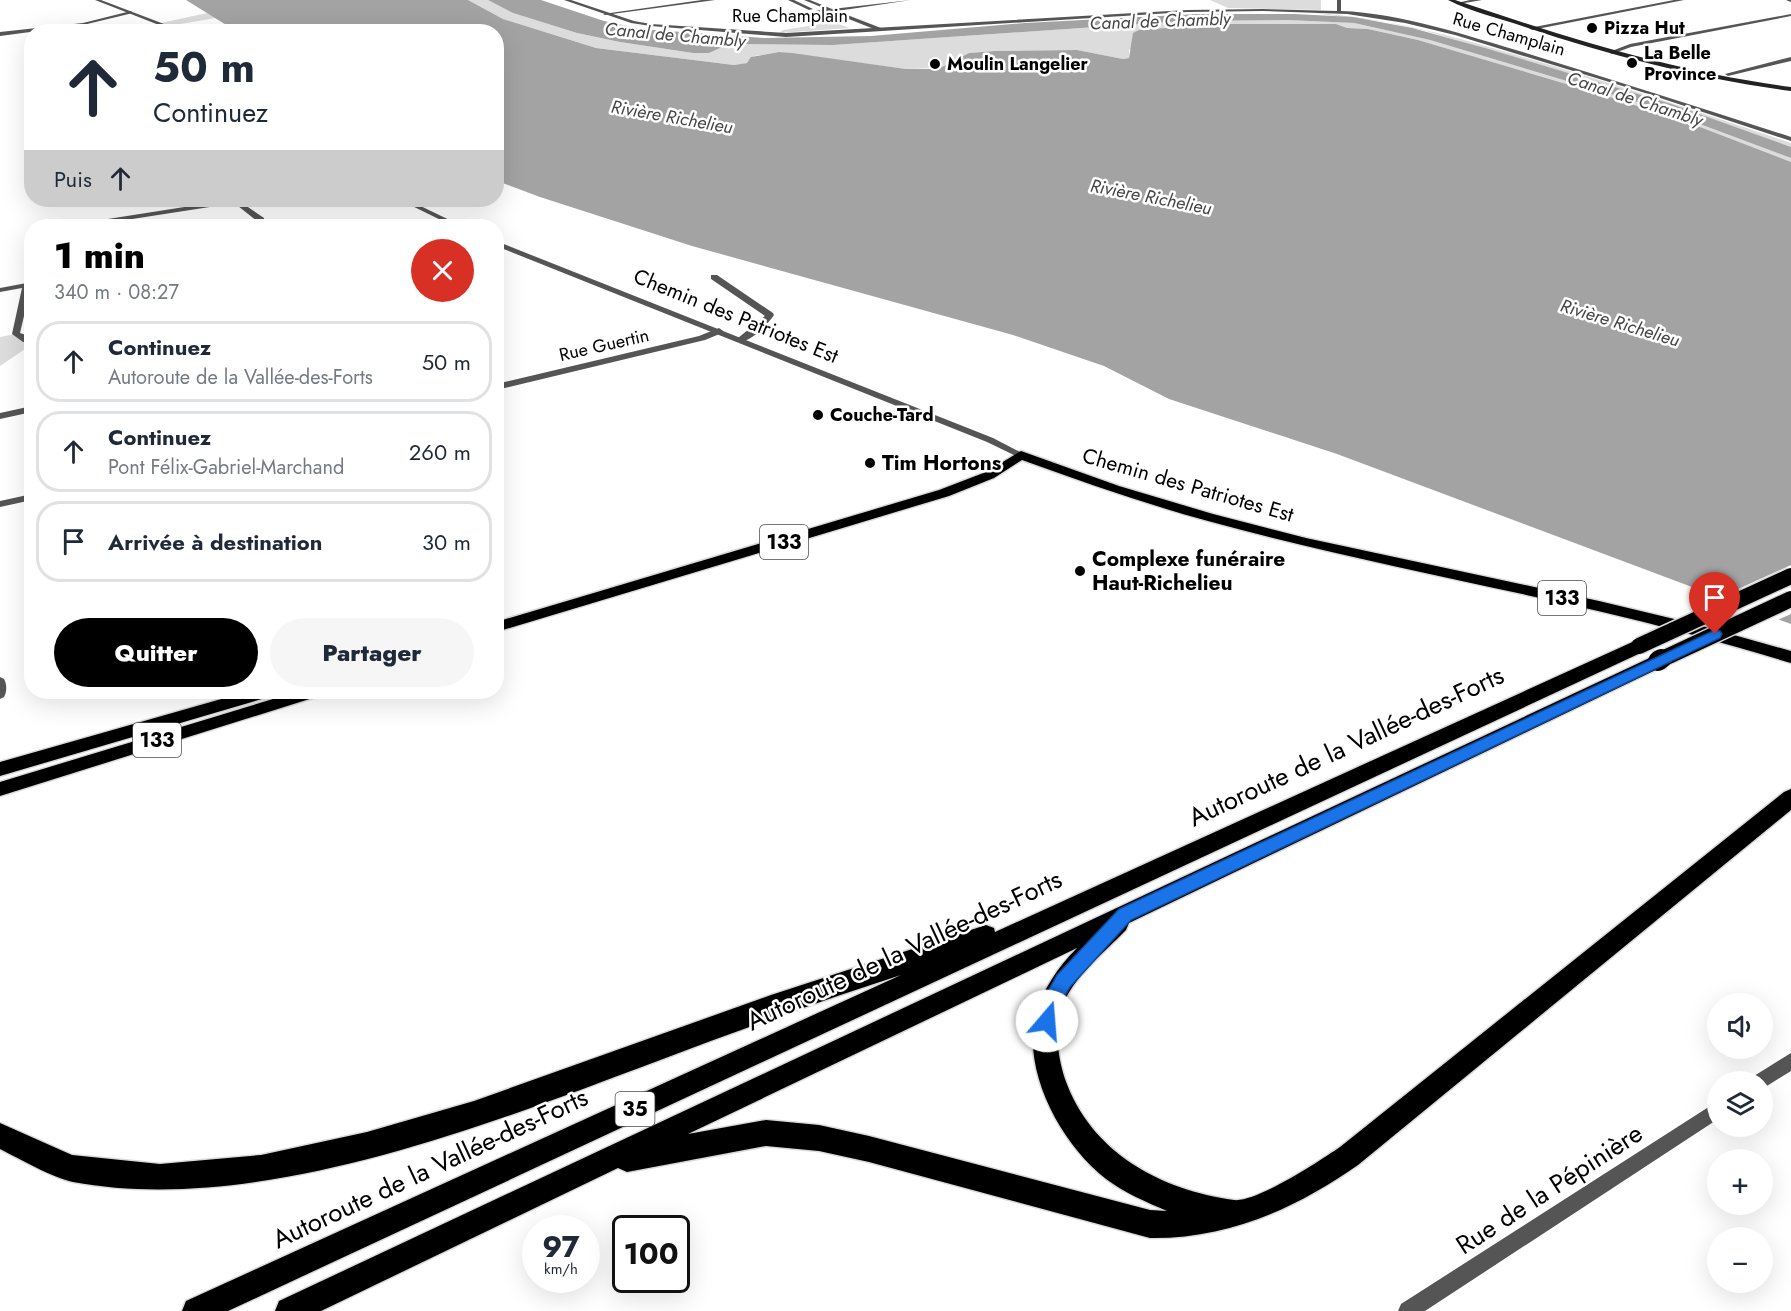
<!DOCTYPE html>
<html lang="fr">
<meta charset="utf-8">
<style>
:root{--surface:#fff;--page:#f6f6f7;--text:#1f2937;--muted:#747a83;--line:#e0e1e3;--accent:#000}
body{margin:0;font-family:Jost,sans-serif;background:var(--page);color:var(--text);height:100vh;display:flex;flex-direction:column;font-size:22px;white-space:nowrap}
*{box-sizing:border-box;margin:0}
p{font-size:20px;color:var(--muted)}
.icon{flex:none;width:33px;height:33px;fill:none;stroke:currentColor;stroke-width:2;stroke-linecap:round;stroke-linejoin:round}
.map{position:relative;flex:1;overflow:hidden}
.panel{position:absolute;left:24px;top:219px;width:480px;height:480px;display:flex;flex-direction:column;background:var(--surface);border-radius:24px;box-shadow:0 6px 24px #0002}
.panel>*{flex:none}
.guide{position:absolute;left:24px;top:24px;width:480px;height:183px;border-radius:24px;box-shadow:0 6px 24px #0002;background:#fff;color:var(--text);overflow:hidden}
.tools{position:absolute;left:1707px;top:993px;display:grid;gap:12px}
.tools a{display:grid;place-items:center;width:66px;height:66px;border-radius:50%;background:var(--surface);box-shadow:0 6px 24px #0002;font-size:30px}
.speed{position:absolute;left:522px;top:1215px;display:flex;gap:12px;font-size:30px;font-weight:700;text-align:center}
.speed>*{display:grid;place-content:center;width:78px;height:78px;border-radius:50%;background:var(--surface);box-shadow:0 6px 24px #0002;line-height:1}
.speed small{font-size:15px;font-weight:400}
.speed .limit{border:3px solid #111;border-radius:9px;background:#fff;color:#111}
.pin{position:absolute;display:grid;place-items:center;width:51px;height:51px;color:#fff;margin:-62px -26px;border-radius:50% 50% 50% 0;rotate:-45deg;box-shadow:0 0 6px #0007}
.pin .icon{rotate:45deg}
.me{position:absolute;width:66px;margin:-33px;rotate:18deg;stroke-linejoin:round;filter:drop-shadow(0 0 4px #0008)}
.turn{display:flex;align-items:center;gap:21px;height:126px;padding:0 30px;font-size:27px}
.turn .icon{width:78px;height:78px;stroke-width:2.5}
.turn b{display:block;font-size:42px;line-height:51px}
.then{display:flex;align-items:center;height:57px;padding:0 30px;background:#0003;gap:12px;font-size:22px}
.round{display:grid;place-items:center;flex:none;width:63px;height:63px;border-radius:32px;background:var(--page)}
.overview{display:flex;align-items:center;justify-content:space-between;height:102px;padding:0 30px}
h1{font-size:36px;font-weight:800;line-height:45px;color:var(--accent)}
.action{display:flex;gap:12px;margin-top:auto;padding:12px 30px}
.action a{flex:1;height:69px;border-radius:36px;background:var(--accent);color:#fff;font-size:24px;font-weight:800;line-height:69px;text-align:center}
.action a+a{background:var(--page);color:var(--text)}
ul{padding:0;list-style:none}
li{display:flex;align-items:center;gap:18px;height:81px;margin:0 12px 9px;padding:0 18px;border:3px solid var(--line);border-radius:24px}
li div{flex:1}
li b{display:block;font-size:22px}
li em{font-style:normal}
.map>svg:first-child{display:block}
.green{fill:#dcdcdc}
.water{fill:#a3a3a3}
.pier{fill:#fff}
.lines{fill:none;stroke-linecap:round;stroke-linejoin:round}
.primary-casing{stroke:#dbdbdb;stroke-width:3}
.motorway-casing{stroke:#dbdbdb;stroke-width:3}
.minor{fill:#555;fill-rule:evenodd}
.tertiary{fill:#555;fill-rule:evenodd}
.secondary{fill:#222;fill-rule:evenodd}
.primary{fill:#000;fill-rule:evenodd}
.motorway{fill:#000;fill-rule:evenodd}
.motorway-bridge-far1-casing{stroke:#dbdbdb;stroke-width:19;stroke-linecap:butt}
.motorway-bridge-casing{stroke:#dbdbdb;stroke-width:23;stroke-linecap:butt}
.motorway-bridge-far1{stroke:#000;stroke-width:16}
.motorway-bridge{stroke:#000;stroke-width:20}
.route{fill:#1a73e8;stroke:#114b97;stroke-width:1.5}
.poi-dot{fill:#000;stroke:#fff;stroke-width:2}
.labels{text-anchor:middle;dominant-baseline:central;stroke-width:5;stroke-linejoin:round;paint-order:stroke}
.far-street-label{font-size:18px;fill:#000;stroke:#fff}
.far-water-label{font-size:18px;font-style:italic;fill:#444;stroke:#fff}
.far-poi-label{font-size:18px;font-weight:bold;fill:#000;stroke:#fff;text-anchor:start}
.shield{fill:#fff;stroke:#4c4c4c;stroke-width:1.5}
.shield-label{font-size:20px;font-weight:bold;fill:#000}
.street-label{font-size:21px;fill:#000;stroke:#fff}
.poi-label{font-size:21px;font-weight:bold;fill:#000;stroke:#fff;text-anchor:start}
.near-street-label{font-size:26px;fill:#000;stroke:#fff}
</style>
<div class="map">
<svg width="1791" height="1311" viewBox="0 0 1791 1311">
<rect width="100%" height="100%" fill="#fff"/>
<path class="green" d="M468 0H488L513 13 577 33 620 42 693 53H709L729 44 833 45 1183 21 1287 20 1354 23 1430 40 1657 108 1791 158V162L1636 105 1418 40 1368 29 1347 28 1336 24 1191 25 1129 50V58L1123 59 1077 50 995 51 969 53 940 68 906 69 779 52 754 56 747 63 734 65 596 48 503 19Z
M1210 0H1321V10L1228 8Z
M207 13 216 18 162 27 154 31 120 32Z
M1313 13C1395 18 1466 40 1544 63 1627 88 1709 115 1791 143V147L1644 96 1426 31 1385 22Z
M833 22 850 28 779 33 783 30Z
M16 334 31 340V345L0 366V337Z"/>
<path class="water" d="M186 0H468L503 19 596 48 734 65 747 63 751 57 779 52 792 53 906 69H933L940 68 969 53 995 51 1077 50 1123 59 1129 58 1133 33 1139 30 1222 24H1336L1347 28 1368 29 1418 40 1600 94 1679 119 1791 162V624L1337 454 1169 399 1104 366 1013 335 692 246 540 197 497 181 496 32 236 31Z
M488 0H541L604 21 641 29 764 38 871 36 1025 23 1198 14H1295L1353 17 1412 28 1485 48 1671 104 1791 147V158L1657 108 1430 40 1354 23 1287 20 1183 21 833 45 729 44 709 53H693L620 42 577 33 513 13Z"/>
<path class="pier" d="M1791 565V614L1775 621 1716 599Z"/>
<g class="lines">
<g class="primary-casing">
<path id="primary" d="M1021 451 1119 486 1213 514 1306 538 1599 601 1695 624 1791 651V663C1727 644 1663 626 1598 611 1468 581 1336 556 1208 521 1145 504 1083 482 1022 460L994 478 949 496 496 632V622L939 490 986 472Z
M246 692H273L270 696 265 698 0 776V762Z
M296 692H322L319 696 0 796V782Z"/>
</g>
<g class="motorway-casing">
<path id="motorway" d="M1639 639 1645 641 1648 646 1645 651 228 1311H182L186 1301 901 975C818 1002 736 1031 655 1062 484 1126 257 1216 73 1182 53 1178 20 1159 0 1149V1123L72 1155 160 1164 261 1155 367 1132 474 1101 771 995 986 925 994 928 995 932Z
M1658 654 1664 656 1667 661 1664 666 1129 923 1126 930C1104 953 1073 977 1062 1007 1054 1031 1058 1057 1065 1079 1091 1153 1161 1190 1234 1200 1256 1203 1321 1160 1340 1147L1784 792 1791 789V810L1358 1165C1295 1209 1228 1239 1150 1238L869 1162 819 1151 766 1146 627 1172 618 1168 321 1311H275L279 1301ZM1077 948C1058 967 1042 990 1035 1018 1023 1074 1062 1145 1106 1179 1125 1193 1146 1202 1167 1211L1150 1210 869 1136 819 1125 766 1120 688 1134Z"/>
</g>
<path class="minor" d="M702 0H715L605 15 603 14Z
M788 0H794L813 9 809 10Z
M804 0H810L832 9 911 0 837 11 881 28 879 31 831 12 815 13V11L826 9Z
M1470 0H1482L1459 4 1457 3Z
M1674 0H1684L1532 30 1529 28Z
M1786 0H1791V2Z
M131 11 133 13 83 25 0 36V32L83 23Z
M1791 14V16L1631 47 1612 54 1609 52 1630 44Z
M1791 57V61L1728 76 1725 74Z
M229 200 242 203 264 218V226H258L257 221 238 206 229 204 87 226H72L76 224Z
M711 275H717L773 313 774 315C767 325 751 342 738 342V338L765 316 711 279Z
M32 282 20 333 32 337V343L23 342 12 334 22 288 0 292V288Z
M719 328 723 331 722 333 705 340 496 390V384L699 336Z
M32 406V412L0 419V413Z
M32 494V500L0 507V501Z
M0 677 4 679C7 684 7 692 4 697L0 699Z
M1791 1053V1071L1762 1089V1082H1752L1754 1076Z
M1718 1101V1119L1425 1311H1398L1401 1304Z"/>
<path class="tertiary" d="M95 0H101L185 32H177Z
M564 0H571L634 21 651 24 786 33 1187 10 1263 9 1337 11V0H1341V11C1402 13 1471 37 1529 54 1616 81 1704 109 1791 137V141L1642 92 1455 35 1405 23 1347 14 1263 11 1187 12 786 37 651 26 631 23Z
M400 200H408L462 226H453Z
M496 241 993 438 1026 455 1021 458 1018 457 987 442 496 246Z"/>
<path class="secondary" d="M1448 0H1455C1565 37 1675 72 1791 87V91C1700 79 1612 56 1525 27 1500 18 1471 12 1448 0Z"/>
<use href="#primary" class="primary"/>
<use href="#motorway" class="motorway"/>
<g class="motorway-bridge-far1-casing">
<path id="motorway-bridge-far1" d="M1639 646 1791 576
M1658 661 1791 599"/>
</g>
<g class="motorway-bridge-casing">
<path id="motorway-bridge" d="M1658 661 1661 659"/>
</g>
<use href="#motorway-bridge-far1" class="motorway-bridge-far1"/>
<use href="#motorway-bridge" class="motorway-bridge"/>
</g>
<path class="route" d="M1715 630 1720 631 1722 634 1720 638 1131 920 1070 987 1064 997 1053 1027 1047 1030 1041 1027 1038 1021 1047 993 1057 975 1119 909Z"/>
<g class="poi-dot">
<circle cx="1592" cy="28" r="6"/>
<circle cx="1632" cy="63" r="6"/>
<circle cx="935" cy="64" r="6"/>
<circle cx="818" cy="415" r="6"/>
<circle cx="870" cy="463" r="6"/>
<circle cx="1080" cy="571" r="6"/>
</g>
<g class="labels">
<g class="far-street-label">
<text x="790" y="16">Rue Champlain</text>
<text transform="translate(1509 34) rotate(16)">Rue Champlain</text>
<text transform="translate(604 345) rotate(-13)">Rue Guertin</text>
</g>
<g class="far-water-label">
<text transform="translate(1160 21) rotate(-2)">Canal de Chambly</text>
<text transform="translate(675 35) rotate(5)">Canal de Chambly</text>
<text transform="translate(1635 99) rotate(18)">Canal de Chambly</text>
<text transform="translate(672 117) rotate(10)">Rivière Richelieu</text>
<text transform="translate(1151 197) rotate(11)">Rivière Richelieu</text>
<text transform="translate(1620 323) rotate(17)">Rivière Richelieu</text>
</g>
<g class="far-poi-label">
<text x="1604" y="28">Pizza Hut</text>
<text x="1644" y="53">La Belle<tspan x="1644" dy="21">Province</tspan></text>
<text x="947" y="64">Moulin Langelier</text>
<text x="830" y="415">Couche-Tard</text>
</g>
<g class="shield">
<rect x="760" y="525" width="48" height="34" rx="4.5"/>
<rect x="1538" y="581" width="48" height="34" rx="4.5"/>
<rect x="133" y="723" width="48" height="34" rx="4.5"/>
<rect x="615.5" y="1092" width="39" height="34" rx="4.5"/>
</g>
<g class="shield-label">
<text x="784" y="542">133</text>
<text x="1562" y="598">133</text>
<text x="157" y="740">133</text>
<text x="635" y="1109">35</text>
</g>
<g class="street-label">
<text transform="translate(736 316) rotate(22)">Chemin des Patriotes Est</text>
<text transform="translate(1188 485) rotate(16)">Chemin des Patriotes Est</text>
</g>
<g class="poi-label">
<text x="882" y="463">Tim Hortons</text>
<text x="1092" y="559">Complexe funéraire<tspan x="1092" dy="24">Haut-Richelieu</tspan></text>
</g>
<g class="near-street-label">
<text transform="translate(1346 746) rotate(-25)">Autoroute de la Vallée-des-Forts</text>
<text transform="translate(904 950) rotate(-25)">Autoroute de la Vallée-des-Forts</text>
<text transform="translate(430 1168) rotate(-25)">Autoroute de la Vallée-des-Forts</text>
<text transform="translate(1549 1189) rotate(-33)">Rue de la Pépinière</text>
</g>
</g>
</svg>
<div class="tools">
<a><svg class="icon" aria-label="sound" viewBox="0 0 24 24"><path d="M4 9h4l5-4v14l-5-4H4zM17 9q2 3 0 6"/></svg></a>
<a><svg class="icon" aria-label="layers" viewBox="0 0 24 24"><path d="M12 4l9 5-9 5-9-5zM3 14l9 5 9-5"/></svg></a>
<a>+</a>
<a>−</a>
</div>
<div class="speed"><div>97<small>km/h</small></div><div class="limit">100</div></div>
<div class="pin" style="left:1715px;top:634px;background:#d93025"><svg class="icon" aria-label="arrive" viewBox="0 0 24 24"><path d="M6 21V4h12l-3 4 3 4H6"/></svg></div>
<svg class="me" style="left:1047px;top:1021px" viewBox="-20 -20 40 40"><circle r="19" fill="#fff"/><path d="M0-13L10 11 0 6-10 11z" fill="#1a73e8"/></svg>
<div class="guide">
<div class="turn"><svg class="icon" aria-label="ahead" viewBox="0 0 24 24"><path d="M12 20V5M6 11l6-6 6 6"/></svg><div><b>50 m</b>Continuez</div></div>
<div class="then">Puis<svg class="icon" aria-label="ahead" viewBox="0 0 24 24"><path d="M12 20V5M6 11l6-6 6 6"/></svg></div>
</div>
<section class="panel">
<div class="overview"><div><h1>1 min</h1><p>340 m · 08:27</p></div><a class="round" style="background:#d93025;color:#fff"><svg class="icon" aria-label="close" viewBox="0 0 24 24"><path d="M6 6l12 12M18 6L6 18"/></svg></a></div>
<ul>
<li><svg class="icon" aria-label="ahead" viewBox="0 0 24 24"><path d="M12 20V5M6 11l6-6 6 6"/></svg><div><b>Continuez</b><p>Autoroute de la Vallée-des-Forts</p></div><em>50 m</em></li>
<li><svg class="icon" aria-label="ahead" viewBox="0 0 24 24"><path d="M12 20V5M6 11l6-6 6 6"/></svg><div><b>Continuez</b><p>Pont Félix-Gabriel-Marchand</p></div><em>260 m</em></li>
<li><svg class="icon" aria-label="arrive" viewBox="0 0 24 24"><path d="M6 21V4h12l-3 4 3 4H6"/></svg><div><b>Arrivée à destination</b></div><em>30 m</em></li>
</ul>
<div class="action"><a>Quitter</a><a>Partager</a></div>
</section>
</div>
